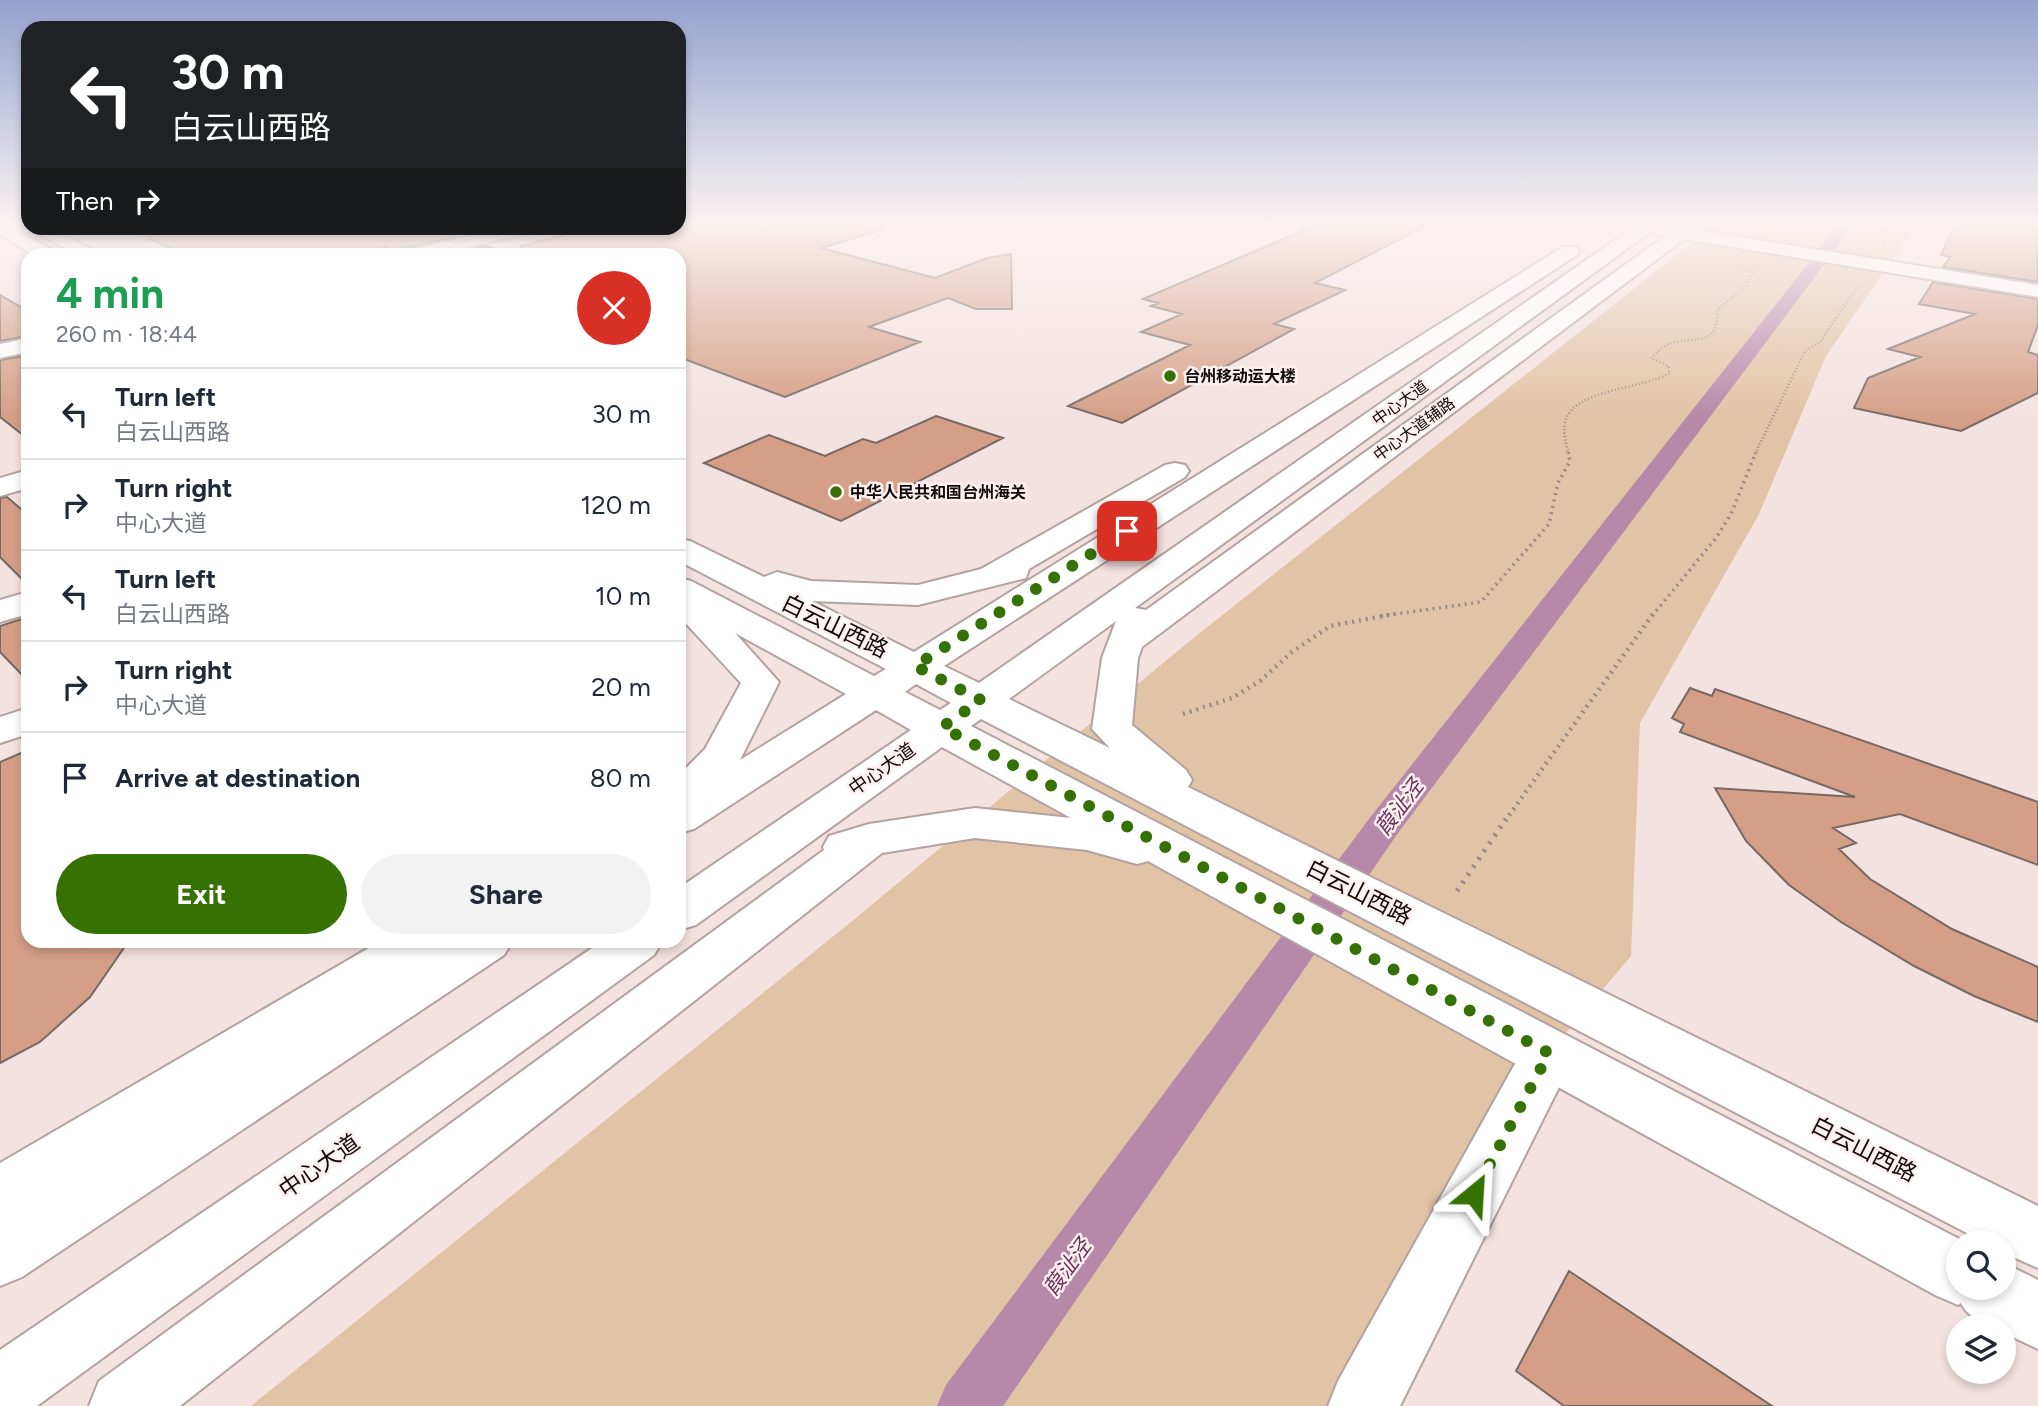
<!DOCTYPE html>
<meta charset="utf-8">
<style>
:root{--surface:#fff;--page:#f2f2f3;--text:#1f2937;--muted:#747a83;--line:#e0e1e3;--accent:#367103}
body{margin:0;font-family:Figtree,"Noto Sans SC",sans-serif;background:var(--page);color:var(--text);height:100vh;display:flex;flex-direction:column;font-size:26px;white-space:nowrap}
*{box-sizing:border-box;margin:0}
p{font-size:23px;color:var(--muted)}
.icon{flex:none;width:38px;height:38px;fill:none;stroke:currentColor;stroke-width:2;stroke-linecap:round;stroke-linejoin:round}
.map{position:relative;flex:1;overflow:hidden}
.sheet{position:absolute;left:21px;top:248px;width:665px;height:700px;display:flex;flex-direction:column;background:var(--surface);border-radius:21px;box-shadow:0 4px 10px #0003}
.sheet>*{flex:none}
.banner{position:absolute;left:21px;top:21px;width:665px;height:214px;border-radius:21px;box-shadow:0 4px 10px #0003;background:#202124;color:#fff;overflow:hidden}
.tools{position:absolute;left:1946px;top:1230px;display:grid;gap:14px}
.tools a{display:grid;place-items:center;width:70px;height:70px;border-radius:50%;background:var(--surface);box-shadow:0 4px 10px #0003;font-size:35px}
.pin{position:absolute;display:grid;place-items:center;width:60px;height:60px;color:#fff;margin:-30px;border-radius:14px;box-shadow:0 4px 10px #0006}
.me{position:absolute;width:77px;margin:-38px;rotate:27deg;stroke-linejoin:round;filter:drop-shadow(0 0 5px #0008)}
.turn{display:flex;align-items:center;gap:24px;height:147px;padding:0 35px;font-size:32px}
.turn .icon{width:91px;height:91px;stroke-width:2.5}
.turn b{display:block;font-size:49px;line-height:60px}
.then{display:flex;align-items:center;height:66px;padding:0 35px;background:#0003;gap:14px;font-size:26px}
.round{display:grid;place-items:center;flex:none;width:74px;height:74px;border-radius:37px;background:var(--page)}
.head{display:flex;align-items:center;justify-content:space-between;height:119px;padding:0 35px}
h1{font-size:42px;font-weight:700;line-height:52px;color:#1e9e55}
.primary-button{display:flex;gap:14px;margin-top:auto;padding:14px 35px}
.primary-button a{flex:1;height:80px;border-radius:42px;background:var(--accent);color:#fff;font-size:28px;font-weight:700;line-height:80px;text-align:center}
.primary-button a+a{background:var(--page);color:var(--text)}
ul{padding:0;list-style:none}
li{display:flex;align-items:center;gap:21px;height:91px;padding:0 35px;border-top:2px solid var(--line)}
li div{flex:1}
li b{display:block;font-size:26px}
li em{font-style:normal}
.map>svg:first-child{display:block}
.green{fill:#e1c3a5}
.lines{fill:none;stroke-linecap:round;stroke-linejoin:round}
.canal{fill:#b788a9;fill-rule:evenodd}
.building{fill:#d59f87;stroke:#766963;stroke-width:2}
.minor-casing{stroke:#b3a2a1;stroke-width:4}
.major-casing{stroke:#b3a2a1;stroke-width:4}
.path-far3{stroke:#978b89;stroke-width:2.5;stroke-dasharray:1 2.5;stroke-linecap:butt}
.path-far2{stroke:#978b89;stroke-width:3.5;stroke-dasharray:2 4.5;stroke-linecap:butt}
.path-far1{stroke:#978b89;stroke-width:4.5;stroke-dasharray:2 5;stroke-linecap:butt}
.path{stroke:#978b89;stroke-width:5;stroke-dasharray:2.5 7;stroke-linecap:butt}
.minor{fill:#fff;fill-rule:evenodd}
.major{fill:#fff;fill-rule:evenodd}
.route{stroke:#367103;stroke-width:12;stroke-dasharray:0 21.6}
.poi-dot{fill:#367103;stroke:#fff0ef;stroke-width:2.5}
.labels{text-anchor:middle;dominant-baseline:central;stroke-width:5;stroke-linejoin:round;paint-order:stroke}
.far-poi-label{font-size:16px;font-weight:bold;fill:#0f0a09;stroke:#fff0ef;text-anchor:start}
.far-street-label{font-size:16px;fill:#0f0a09;stroke:#fff0ef}
.street-label{font-size:19px;fill:#0f0a09;stroke:#fff0ef}
.water-label{font-size:21px;font-style:italic;fill:#692f5b;stroke:#fff0ef}
.near-street-label{font-size:23px;fill:#0f0a09;stroke:#fff0ef}
</style>
<div class="map">
<svg width="2038" height="1406" viewBox="0 0 2038 1406">
<rect width="100%" height="100%" fill="#f4e2e0"/>
<path class="green" d="M1718 222H1918L1826 356 1759 514 1640 723 1631 956 1549 1053 1363 1406H251L851 922 1186 644Z"/>
<g class="lines">
<path class="canal" d="M1841 222H1856L1398 833 1003 1406H937L946 1385 1372 815Z"/>
</g>
<path class="building" d="M679 222H883L884 229 821 248 935 278 987 258 1011 254 1012 309H976L948 298 869 327 920 342 785 397 679 357V256H522L521 246 573 233 574 228H679Z
M1323 222H1433L1315 283 1345 290 1274 324 1294 329 1122 423 1068 406 1190 345 1141 332 1182 314 1151 306 1158 303 1143 299Z
M1956 222H2038V282L1943 267 1950 257 1941 255Z
M192 228H427L456 237 399 249 396 256H388L387 247 351 256H188L145 237Z
M485 246 498 250 497 256H446Z
M1933 282 2038 299V325L2028 352 2038 355V393L1961 431 1854 408 1868 378 1920 357 1888 349 1975 314 1919 304Z
M0 295 28 311V336L0 341Z
M28 355V439L0 417V360Z
M936 416 1003 438 841 521 704 463 769 435 825 456 863 439 876 443Z
M7 497 28 515V585L0 557V498Z
M28 617V681L0 652V626Z
M1690 688 1712 696 1715 689 2038 802V865L1900 814 1833 828 1856 843 1839 849 1870 879 1952 929 2038 967V1022L1974 996 1914 966 1841 922 1789 885 1746 841 1715 788 1855 797 1680 732 1684 724 1672 718Z
M28 750V942H128L90 997 40 1042 0 1063V762Z
M1569 1271 1772 1406H1564L1516 1371Z"/>
<g class="lines">
<g class="minor-casing">
<path id="minor" d="M506 228H535L532 232 433 256H398L400 252Z
M28 338V352L0 358V344Z
M28 470V488L0 496V478Z
M28 592V614L0 622V600Z
M28 708V734L0 743V717Z
M1549 1030 1568 1037 1576 1053 1400 1406H1328L1338 1381 1530 1037Z"/>
</g>
<g class="major-casing">
<path id="major" d="M1641 222H1660L1659 224 2038 285V297L1684 239 1142 647 1138 658 1132 725 1186 770 1192 780 1188 787 2038 1206V1268L2004 1253V1242H1984L981 719 971 726 1965 1242H1958V1288H2004V1263L2038 1280V1349L2004 1333V1326C1989 1326 1967 1318 1961 1303L1958 1305 1935 1295 1148 861 1137 864 1087 850 975 838 882 853 180 1406H89L99 1381 824 850 823 847 829 836 869 824 975 808 1071 818 942 747 696 925 679 930V888L911 730 876 710 694 829 679 833V775L705 749 741 683 679 616V578L691 581 874 676 886 669 679 561V539L690 541 764 577 777 572 811 581 918 585 981 569 1165 465 1175 463 1185 465 1189 471 1185 477 1029 569 1026 578 918 605 812 601 914 652 1563 247H1577L1579 251 1577 255 944 666 979 683ZM1650 232 1665 236 1146 610 1135 608ZM1116 621 1102 658 1092 729 1110 748 1009 699ZM735 633 846 694 740 760 779 682ZM916 684 951 703 940 710 905 692Z
M0 223 57 252 59 256H36L0 235Z
M29 228H51L103 256H79Z
M379 942H442L440 947 449 942H512L504 955 22 1277 0 1286V1163Z
M601 942H662L654 955 37 1406H0V1350Z"/>
</g>
<path class="path-far3" d="M1773 224 1786 222
M1882 243 1885 242 1884 234 1891 222
M1569 454C1565 441 1561 427 1568 415 1583 389 1644 388 1670 373L1668 366 1651 358C1656 354 1663 346 1669 344 1689 335 1720 350 1717 310L1746 286 1752 273 1740 265
M1755 454 1805 351 1820 342 1860 283"/>
<path class="path-far2" d="M1381 616 1481 602 1549 524 1558 483 1570 461 1568 452
M1652 616 1716 538 1731 514 1756 452"/>
<path class="path-far1" d="M1183 714 1232 698 1260 681 1292 652 1330 626 1394 614
M1505 821 1653 614"/>
<path class="path" d="M1457 891 1506 819"/>
<use href="#minor" class="minor"/>
<use href="#major" class="major"/>
</g>
<linearGradient id="sky" x2="0" y2="1"><stop stop-color="#94a2cf"/><stop offset="0.53" stop-color="#faf2f1"/><stop offset="1" stop-color="#faf2f1" stop-opacity="0"/></linearGradient>
<rect width="2038" height="419" fill="url(#sky)"/>
<g class="lines">
<path class="route" d="M1127 531 915 666 981 700 942 727 1549 1053 1474 1194"/>
</g>
<g class="poi-dot">
<circle cx="1170" cy="376" r="7"/>
<circle cx="836" cy="492" r="7"/>
</g>
<g class="labels">
<g class="far-poi-label">
<text x="1184" y="376">台州移动运大楼</text>
<text x="850" y="492">中华人民共和国台州海关</text>
</g>
<g class="far-street-label">
<text transform="translate(1400 403) rotate(-36)">中心大道</text>
<text transform="translate(1414 429) rotate(-36)">中心大道辅路</text>
</g>
<g class="street-label">
<text transform="translate(882 769) rotate(-35)">中心大道</text>
</g>
<g class="water-label">
<text transform="translate(1399 807) rotate(-53)">葭沚泾</text>
<text transform="translate(1067 1267) rotate(-54)">葭沚泾</text>
</g>
<g class="near-street-label">
<text transform="translate(835 626) rotate(26)">白云山西路</text>
<text transform="translate(1359 892) rotate(27)">白云山西路</text>
<text transform="translate(1864 1149) rotate(27)">白云山西路</text>
<text transform="translate(319 1166) rotate(-35)">中心大道</text>
</g>
</g>
</svg>
<div class="tools">
<a><svg class="icon" aria-label="search" viewBox="0 0 24 24"><circle cx="10" cy="10" r="6"/><path d="M15 15l6 6"/></svg></a>
<a><svg class="icon" aria-label="layers" viewBox="0 0 24 24"><path d="M12 4l9 5-9 5-9-5zM3 14l9 5 9-5"/></svg></a>
</div>
<div class="pin" style="left:1127px;top:531px;background:#d93025"><svg class="icon" aria-label="arrive" viewBox="0 0 24 24"><path d="M6 21V4h12l-3 4 3 4H6"/></svg></div>
<svg class="me" style="left:1474px;top:1194px" viewBox="-20 -20 40 40"><path d="M0-17L14 15 0 8-14 15z" fill="#367103" stroke="#fff" stroke-width="4"/></svg>
<div class="banner">
<div class="turn"><svg class="icon" aria-label="left" viewBox="0 0 24 24"><path d="M17 20v-9H6M10 6l-5 5 5 5"/></svg><div><b>30 m</b>白云山西路</div></div>
<div class="then">Then<svg class="icon" aria-label="right" viewBox="0 0 24 24"><path d="M7 20v-9h11M14 6l5 5-5 5"/></svg></div>
</div>
<section class="sheet">
<div class="head"><div><h1>4 min</h1><p>260 m · 18:44</p></div><a class="round" style="background:#d93025;color:#fff"><svg class="icon" aria-label="close" viewBox="0 0 24 24"><path d="M6 6l12 12M18 6L6 18"/></svg></a></div>
<ul>
<li><svg class="icon" aria-label="left" viewBox="0 0 24 24"><path d="M17 20v-9H6M10 6l-5 5 5 5"/></svg><div><b>Turn left</b><p>白云山西路</p></div><em>30 m</em></li>
<li><svg class="icon" aria-label="right" viewBox="0 0 24 24"><path d="M7 20v-9h11M14 6l5 5-5 5"/></svg><div><b>Turn right</b><p>中心大道</p></div><em>120 m</em></li>
<li><svg class="icon" aria-label="left" viewBox="0 0 24 24"><path d="M17 20v-9H6M10 6l-5 5 5 5"/></svg><div><b>Turn left</b><p>白云山西路</p></div><em>10 m</em></li>
<li><svg class="icon" aria-label="right" viewBox="0 0 24 24"><path d="M7 20v-9h11M14 6l5 5-5 5"/></svg><div><b>Turn right</b><p>中心大道</p></div><em>20 m</em></li>
<li><svg class="icon" aria-label="arrive" viewBox="0 0 24 24"><path d="M6 21V4h12l-3 4 3 4H6"/></svg><div><b>Arrive at destination</b></div><em>80 m</em></li>
</ul>
<div class="primary-button"><a>Exit</a><a>Share</a></div>
</section>
</div>
